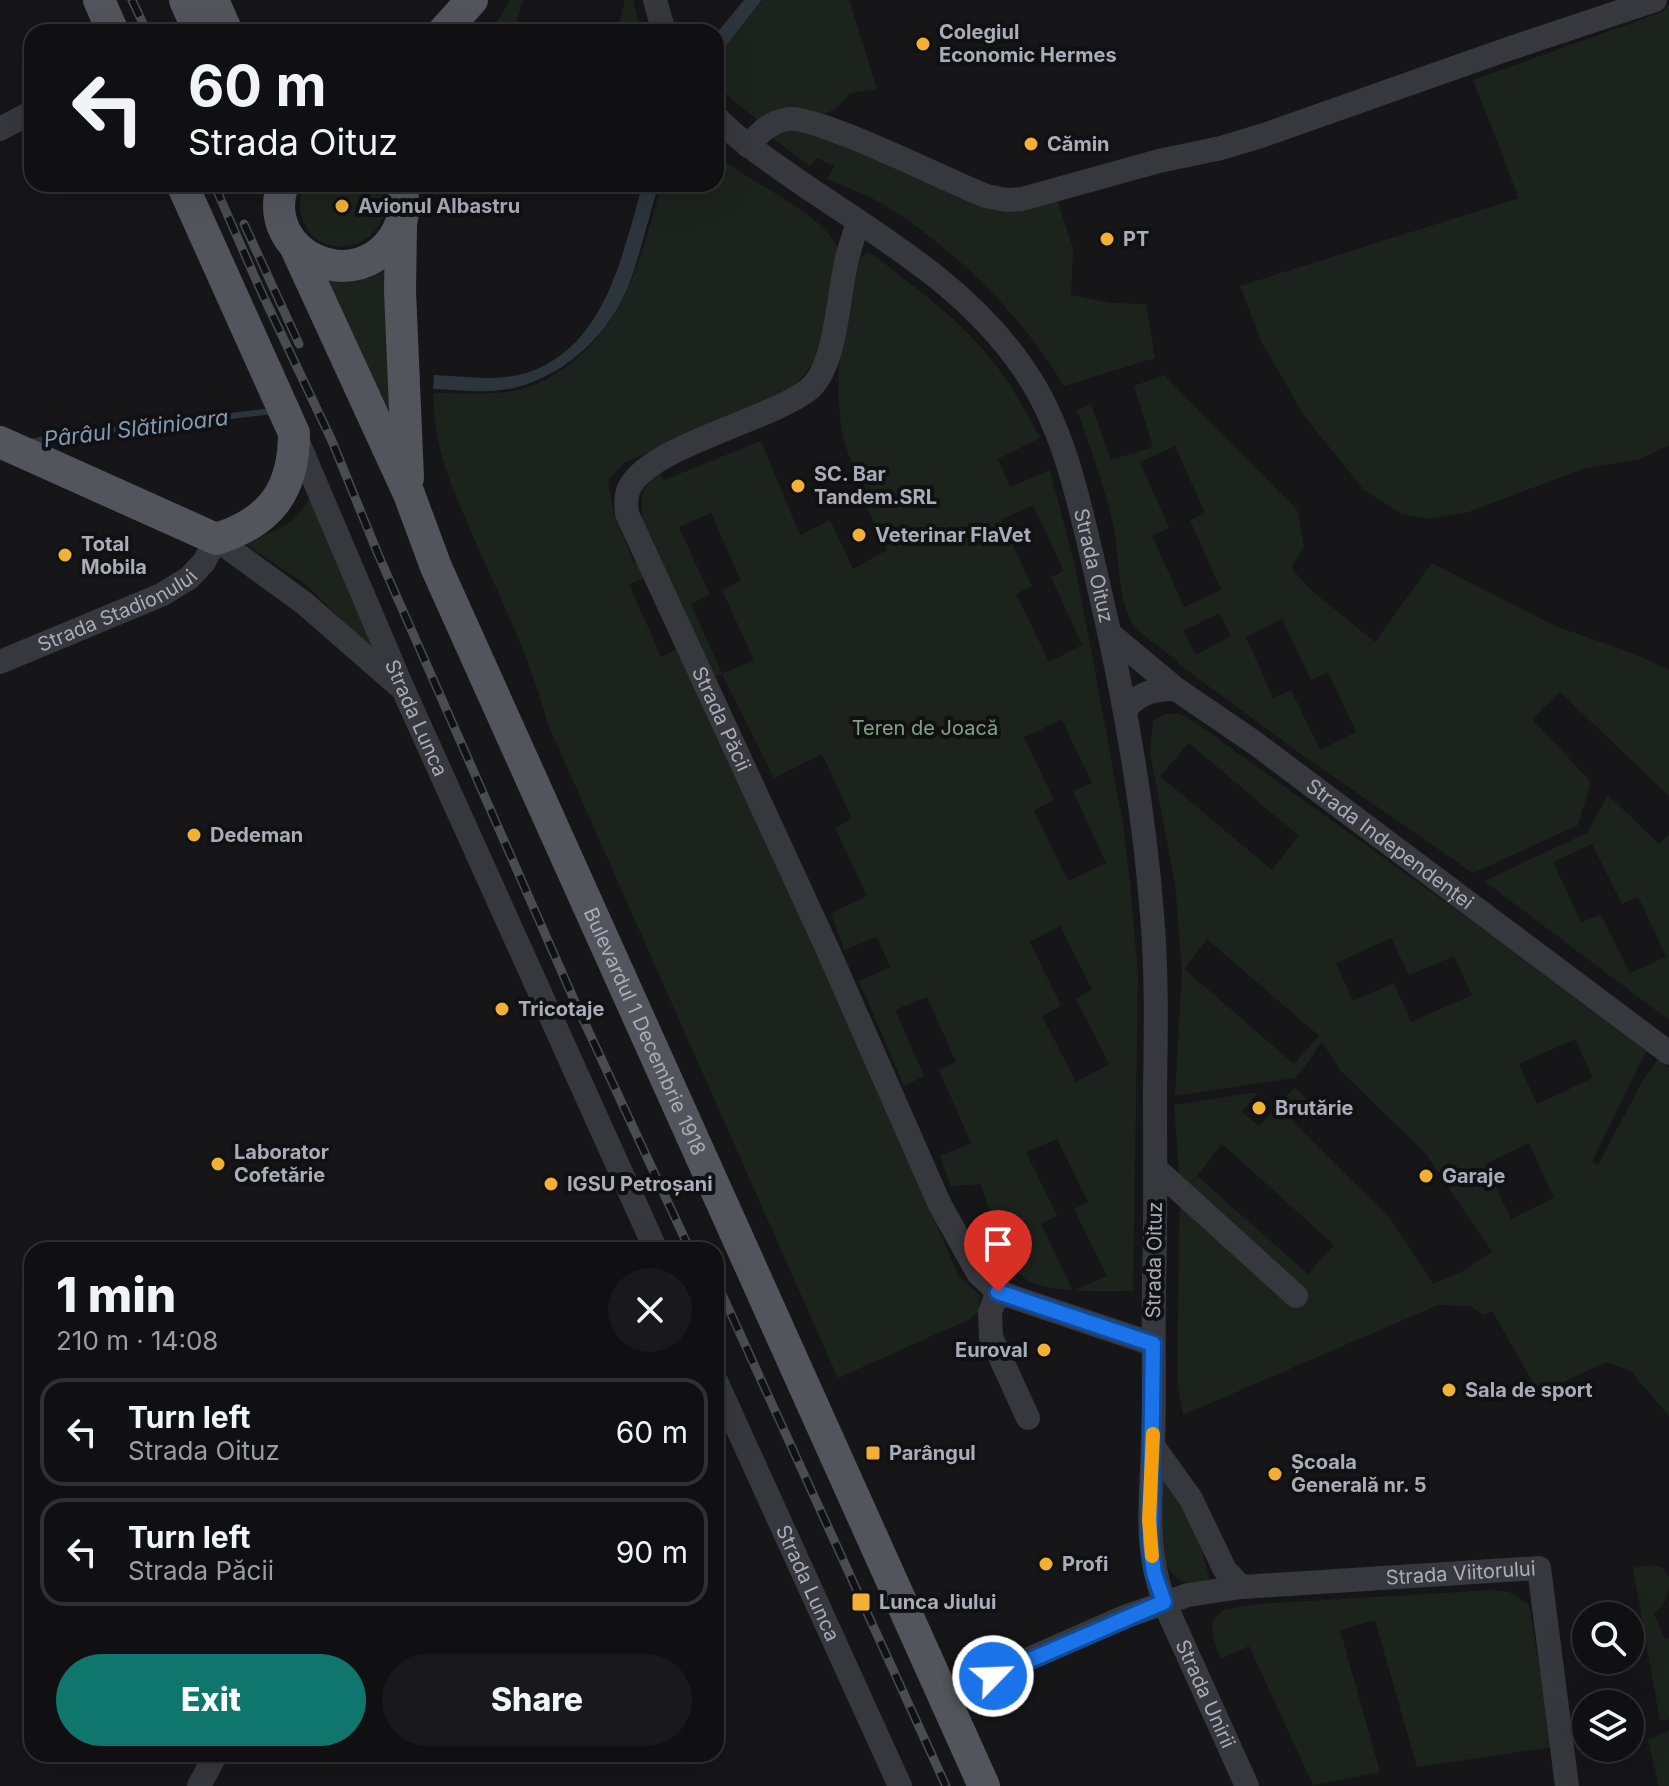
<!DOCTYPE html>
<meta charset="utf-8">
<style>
:root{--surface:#101012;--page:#19191b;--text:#f1f3f6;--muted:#9c9d9f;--line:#303032;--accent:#0f766e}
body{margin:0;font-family:Inter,sans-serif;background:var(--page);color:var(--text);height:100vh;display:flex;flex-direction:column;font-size:30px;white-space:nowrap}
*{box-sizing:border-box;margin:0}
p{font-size:26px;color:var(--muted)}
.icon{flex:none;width:44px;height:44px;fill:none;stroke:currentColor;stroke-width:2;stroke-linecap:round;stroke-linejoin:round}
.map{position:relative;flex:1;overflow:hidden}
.sheet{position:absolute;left:24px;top:1242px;width:700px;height:520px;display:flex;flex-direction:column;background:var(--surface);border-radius:24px;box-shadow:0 8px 32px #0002,0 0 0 2px var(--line)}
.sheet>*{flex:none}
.hud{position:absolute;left:24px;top:24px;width:700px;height:168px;border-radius:24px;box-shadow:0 8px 32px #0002,0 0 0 2px var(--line);background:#101012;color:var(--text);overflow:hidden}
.buttons{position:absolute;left:1572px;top:1602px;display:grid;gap:16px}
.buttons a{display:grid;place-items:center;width:72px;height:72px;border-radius:50%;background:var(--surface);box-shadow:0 8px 32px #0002,0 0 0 2px var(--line);font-size:40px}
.pin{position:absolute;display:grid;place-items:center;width:68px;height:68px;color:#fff;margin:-82px -34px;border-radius:50% 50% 50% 0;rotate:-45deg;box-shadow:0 0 8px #0007}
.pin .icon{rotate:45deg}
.me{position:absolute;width:88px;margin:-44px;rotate:66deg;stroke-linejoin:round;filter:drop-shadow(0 0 6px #0008)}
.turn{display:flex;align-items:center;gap:28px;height:168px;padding:0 32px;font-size:36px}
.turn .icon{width:104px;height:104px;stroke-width:2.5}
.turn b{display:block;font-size:56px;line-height:68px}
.round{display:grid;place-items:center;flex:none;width:84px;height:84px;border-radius:42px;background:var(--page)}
.head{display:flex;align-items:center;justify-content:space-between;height:136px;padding:0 32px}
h1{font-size:48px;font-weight:800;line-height:60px}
.primary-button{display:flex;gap:16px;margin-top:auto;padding:16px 32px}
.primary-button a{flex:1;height:92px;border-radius:48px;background:var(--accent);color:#fff;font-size:32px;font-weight:800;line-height:92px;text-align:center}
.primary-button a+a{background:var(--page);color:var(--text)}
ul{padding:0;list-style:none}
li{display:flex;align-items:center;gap:24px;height:108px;margin:0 16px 12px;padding:0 16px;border:4px solid var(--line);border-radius:24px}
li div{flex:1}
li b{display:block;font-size:30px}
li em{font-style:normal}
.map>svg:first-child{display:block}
.green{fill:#1c231d;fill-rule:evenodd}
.water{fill:#2c353c}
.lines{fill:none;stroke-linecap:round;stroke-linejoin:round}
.stream{stroke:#2c353c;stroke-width:6}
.minor{stroke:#37383d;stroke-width:24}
.major{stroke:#53555c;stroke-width:32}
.rail-casing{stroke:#4a4c52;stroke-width:9}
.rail{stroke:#111113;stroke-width:6;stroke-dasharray:18;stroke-linecap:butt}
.route-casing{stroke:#114b97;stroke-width:20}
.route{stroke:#1a73e8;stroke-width:14}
.slow{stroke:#f59e0b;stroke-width:14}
.poi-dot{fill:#f2b134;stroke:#111113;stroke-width:3}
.labels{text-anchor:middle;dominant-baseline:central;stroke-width:8;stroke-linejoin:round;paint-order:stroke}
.poi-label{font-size:20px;font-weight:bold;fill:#a8adb8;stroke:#111113;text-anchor:start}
.street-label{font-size:20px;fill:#a8adb8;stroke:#111113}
.park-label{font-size:20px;fill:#7fa381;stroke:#111113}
.water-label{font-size:22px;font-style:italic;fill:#7f9bb3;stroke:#111113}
</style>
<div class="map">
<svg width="1669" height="1786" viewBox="0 0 1669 1786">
<rect width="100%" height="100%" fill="#161618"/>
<path class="green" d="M510 0H523L514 32 492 31Z
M625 0H633L641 32H617Z
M763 0H849L877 89 850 93C830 124 793 119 760 122L730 98 716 82V57Z
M1669 4V445L1640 459 1586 468 1468 512 1430 519 1402 514 1364 490 1305 417 1261 341 1240 286 1519 198 1473 80 1662 12Z
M801 129 933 182 1057 200 1073 248 1071 295 1111 303 1146 304 1155 358 1064 386C1022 316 962 256 894 211 873 197 849 188 827 179L834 166 817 158 810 166 772 138 779 132Z
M716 153C743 180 827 215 837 248 842 267 834 291 831 310 825 342 815 370 788 390L624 463 608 480 614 515 634 563 640 559 647 577 629 584 661 657 679 648 806 924 959 1277 980 1295 978 1312 970 1319 838 1378 547 722C530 656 499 596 472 534 452 487 432 444 434 393 460 393 487 395 513 391 536 387 556 375 573 361 630 317 642 249 662 184H716Z
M305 184H380C405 246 315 272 301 214 299 203 300 194 305 184Z
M868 253 874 255C915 288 962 321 994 363 1012 386 1026 412 1040 438L998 459 1010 487 1050 470 1074 563 1090 644 1123 824 1130 882 1138 975 1133 1291C1109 1291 1043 1294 1024 1278 998 1257 992 1215 981 1184L951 1186 940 1156 971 1143 939 1070 956 1062 927 997 895 1010 924 1076 904 1086 859 981 890 967 877 937 844 950 831 913 867 896 835 828 852 819 822 754 774 778 722 674 754 660 722 590 741 581 711 513 679 527 710 595 691 604 722 674 713 677 642 522V494L658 468 664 480 761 441 800 535 830 520 853 569 887 550 865 504 870 501C859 477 844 452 841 425 834 372 843 317 851 264ZM1033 505 1064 571 1051 577 1082 645 1049 662 1016 594 1032 586 1001 520ZM1062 720 1092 783 1073 791 1106 863 1068 881 1034 810 1054 800 1024 737ZM1060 926 1092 989 1076 999 1109 1064 1076 1082 1042 1016 1061 1006 1030 942ZM1057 1139 1088 1202 1074 1209 1107 1276 1073 1291 1041 1224 1057 1216 1026 1152Z
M393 265 399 432 319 279C349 286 368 281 393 265Z
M1164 375 1297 510 1304 546 1291 568 1312 591 1375 642 1432 563 1555 626 1632 653 1669 670V796L1560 692 1532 719 1591 782 1578 825 1473 873 1308 759 1181 666C1167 650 1145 639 1134 625 1118 605 1119 555 1114 529 1105 488 1091 449 1077 410L1091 404 1111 460 1153 447 1134 386ZM1175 446 1205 513 1190 520 1221 590 1184 607 1152 536 1169 528 1140 462ZM1219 613 1231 636 1196 655 1183 631ZM1282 619 1311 680 1328 672 1356 732 1320 750 1291 690 1273 698 1246 637Z
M313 491 378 656 308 586 242 542C276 532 298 525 313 491Z
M1165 714H1180L1193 721 1501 942 1646 1051 1592 1162 1598 1165 1644 1078 1658 1059 1669 1068V1416L1631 1371 1606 1362 1547 1390 1535 1386 1492 1311 1483 1315 1470 1306 1438 1305 1183 1415 1177 1383 1180 1184 1174 1105 1258 1092 1242 1112 1259 1126 1295 1087 1308 1102 1291 1120 1390 1218 1433 1284 1461 1272 1492 1252 1426 1154 1340 1070 1322 1042 1301 1072 1294 1078 1175 1096 1182 970 1175 884 1150 752 1153 721ZM1189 743 1299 836 1272 870 1160 776ZM1391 938 1409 975 1454 956 1472 995 1411 1022 1394 983 1353 1001 1336 963ZM1207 939 1319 1036 1294 1064 1184 969ZM1575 1039 1593 1078 1537 1104 1519 1064ZM1529 1143 1554 1198 1511 1219 1485 1164ZM1222 1144 1334 1245 1308 1274 1197 1176Z
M1608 795 1659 844 1669 834V1020L1484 881 1587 833ZM1592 844 1622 904 1638 896 1666 957 1630 973 1601 915 1581 922 1553 862Z
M1163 1468 1198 1535 1209 1577 1207 1582C1185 1590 1168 1573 1159 1554Z
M1650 1565 1661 1567 1669 1576C1669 1594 1668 1602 1654 1613L1665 1639 1669 1638V1719L1660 1721 1633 1568Z
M1493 1590 1509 1592 1529 1605 1553 1747 1417 1767 1375 1620 1340 1630 1380 1772 1313 1785 1249 1646 1220 1659 1213 1636 1212 1623 1223 1610 1257 1604Z
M1669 1730V1786H1659L1648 1740Z"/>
<path class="water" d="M744 0H762L716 58V34Z
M643 184H659C649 215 642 248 631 279 613 331 567 375 514 388 489 394 459 390 433 389L434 375C463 376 498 382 526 373 606 348 622 254 643 184Z"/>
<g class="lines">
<path class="stream" d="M30 442 60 436 273 411"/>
<g class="minor">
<path d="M655 0 664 32"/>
<path id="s1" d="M716 117C741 143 772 162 801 183 882 238 967 286 1023 368 1064 426 1079 502 1095 570 1122 684 1143 798 1152 914 1157 972 1156 1031 1155 1089 1155 1152 1156 1216 1154 1280 1153 1335 1155 1391 1153 1446 1151 1506 1144 1543 1164 1602L1247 1786"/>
<path d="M0 129 32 112"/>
<path d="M748 146C760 132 770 122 789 119 816 115 950 182 986 196L1007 200 1022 199 1159 161 1221 148 1264 135 1502 51 1655 0"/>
<path id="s2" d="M858 222C854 236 849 249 846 263 838 297 836 369 808 390 769 420 653 446 631 485 625 494 626 504 627 514L827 948 940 1205 978 1273 998 1292"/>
<path id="s3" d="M295 435 403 689 656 1250"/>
<path id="s4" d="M1110 634 1176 689 1255 743 1669 1053"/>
<path id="s5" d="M0 662 161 595 189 578 204 562 216 539 304 603 398 685"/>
<path d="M1126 708C1141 692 1155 689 1176 689"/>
<path d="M1156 1169 1296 1296"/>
<path id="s6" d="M716 1381 900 1786"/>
<path d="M1028 1418 991 1337 990 1312 998 1292 1153 1344"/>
<path d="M1153 1446 1191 1499 1225 1570 1241 1587"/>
<path id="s7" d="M944 1696 1127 1616 1188 1595 1241 1587 1539 1568 1567 1786"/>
<path d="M199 1786 216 1754"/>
</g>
<g class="major">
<path d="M99 0 113 32"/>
<path d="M185 0 199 32"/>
<path d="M213 0 227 32"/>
<path d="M443 32 472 0"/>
<path d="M283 184C258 256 360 300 397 232 405 217 405 201 400 184"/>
<path d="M401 225 400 291 408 478"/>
<path id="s8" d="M295 246 409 494 436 567 984 1786"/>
<path d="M0 442 216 539C271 522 294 490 294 433L182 184"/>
</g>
<g class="rail-casing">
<path id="rail" d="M132 0 147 32
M214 184 260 289 332 441 378 554 575 1002 690 1250
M244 224 299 344
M716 1281 946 1786"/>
</g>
<use href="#rail" class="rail"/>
</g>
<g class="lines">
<g class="route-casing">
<path id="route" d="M993 1676 1164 1602 1154 1573 1150 1543 1153 1344 998 1292"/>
</g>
<use href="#route" class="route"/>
<path class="slow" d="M1152 1556 1149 1520 1153 1434"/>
</g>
<g class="poi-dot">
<circle cx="923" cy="44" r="8"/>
<circle cx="1031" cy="144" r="8"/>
<circle cx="342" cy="206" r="8"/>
<circle cx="1107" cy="239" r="8"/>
<circle cx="798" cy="486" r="8"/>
<circle cx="859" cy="535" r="8"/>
<circle cx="65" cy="555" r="8"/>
<circle cx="194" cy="835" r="8"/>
<circle cx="502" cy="1009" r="8"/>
<circle cx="1259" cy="1108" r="8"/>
<circle cx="218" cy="1164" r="8"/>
<circle cx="1426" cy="1176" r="8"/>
<circle cx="551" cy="1184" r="8"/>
<circle cx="1044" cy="1350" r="8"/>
<circle cx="1449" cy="1390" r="8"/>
<rect x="865" y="1445" width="16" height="16" rx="4"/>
<circle cx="1275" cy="1474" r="8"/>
<circle cx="1046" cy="1564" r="8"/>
<rect x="851" y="1592" width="20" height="20" rx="4"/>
</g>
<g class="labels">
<g class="poi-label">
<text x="939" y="32">Colegiul<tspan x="939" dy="23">Economic Hermes</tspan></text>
<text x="1047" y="144">Cămin</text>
<text x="358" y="206">Avionul Albastru</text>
<text x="1123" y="239">PT</text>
<text x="814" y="474">SC. Bar<tspan x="814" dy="23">Tandem.SRL</tspan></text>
<text x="875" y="535">Veterinar FlaVet</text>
<text x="81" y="544">Total<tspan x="81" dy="23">Mobila</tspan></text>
<text x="210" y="835">Dedeman</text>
<text x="518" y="1009">Tricotaje</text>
<text x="1275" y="1108">Brutărie</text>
<text x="234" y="1152">Laborator<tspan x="234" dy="23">Cofetărie</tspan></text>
<text x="1442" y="1176">Garaje</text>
<text x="567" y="1184">IGSU Petroșani</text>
<text x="1028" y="1350" text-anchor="end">Euroval</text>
<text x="1465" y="1390">Sala de sport</text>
<text x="889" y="1453">Parângul</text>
<text x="1291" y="1462">Școala<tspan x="1291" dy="23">Generală nr. 5</tspan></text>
<text x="1062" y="1564">Profi</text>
<text x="879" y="1602">Lunca Jiului</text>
</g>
<g class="street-label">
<text stroke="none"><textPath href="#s1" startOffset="610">Strada Oituz</textPath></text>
<text stroke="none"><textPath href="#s5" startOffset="128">Strada Stadionului</textPath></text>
<text stroke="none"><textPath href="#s3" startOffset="308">Strada Lunca</textPath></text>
<text stroke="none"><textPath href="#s2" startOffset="636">Strada Păcii</textPath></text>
<text stroke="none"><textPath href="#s4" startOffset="350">Strada Independenței</textPath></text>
<text stroke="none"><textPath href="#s8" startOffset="860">Bulevardul 1 Decembrie 1918</textPath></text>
<text transform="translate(1154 1260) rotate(-89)">Strada Oituz</text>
<text stroke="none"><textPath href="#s7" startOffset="538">Strada Viitorului</textPath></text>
<text stroke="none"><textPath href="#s6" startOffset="222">Strada Lunca</textPath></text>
<text stroke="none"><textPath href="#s1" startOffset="1754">Strada Unirii</textPath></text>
</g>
<g class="park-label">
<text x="925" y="728">Teren de Joacă</text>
</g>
<g class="water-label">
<text transform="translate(136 428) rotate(-7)">Pârâul Slătinioara</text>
</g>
</g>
</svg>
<div class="buttons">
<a><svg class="icon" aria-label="search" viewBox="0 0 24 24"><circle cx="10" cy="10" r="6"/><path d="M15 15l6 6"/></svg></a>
<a><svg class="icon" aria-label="layers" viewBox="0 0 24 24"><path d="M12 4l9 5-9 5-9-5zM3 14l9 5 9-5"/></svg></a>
</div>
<div class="pin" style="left:998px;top:1292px;background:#d93025"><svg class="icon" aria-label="arrive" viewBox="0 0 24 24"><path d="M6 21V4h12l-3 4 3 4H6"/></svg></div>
<svg class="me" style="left:993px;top:1676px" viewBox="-20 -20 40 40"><circle r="17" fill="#1a73e8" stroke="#fff" stroke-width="3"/><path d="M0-11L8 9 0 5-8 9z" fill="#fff"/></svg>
<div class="hud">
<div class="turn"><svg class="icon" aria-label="left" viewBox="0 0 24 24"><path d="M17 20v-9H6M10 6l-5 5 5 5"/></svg><div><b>60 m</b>Strada Oituz</div></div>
</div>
<section class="sheet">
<div class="head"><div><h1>1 min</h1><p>210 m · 14:08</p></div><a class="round"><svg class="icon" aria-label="close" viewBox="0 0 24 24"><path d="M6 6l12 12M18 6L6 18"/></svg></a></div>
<ul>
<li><svg class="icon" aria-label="left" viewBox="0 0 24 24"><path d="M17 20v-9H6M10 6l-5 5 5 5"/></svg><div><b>Turn left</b><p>Strada Oituz</p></div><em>60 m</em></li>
<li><svg class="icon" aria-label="left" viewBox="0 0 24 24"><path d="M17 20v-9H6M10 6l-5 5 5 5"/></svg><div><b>Turn left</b><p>Strada Păcii</p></div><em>90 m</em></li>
</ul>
<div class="primary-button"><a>Exit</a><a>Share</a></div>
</section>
</div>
